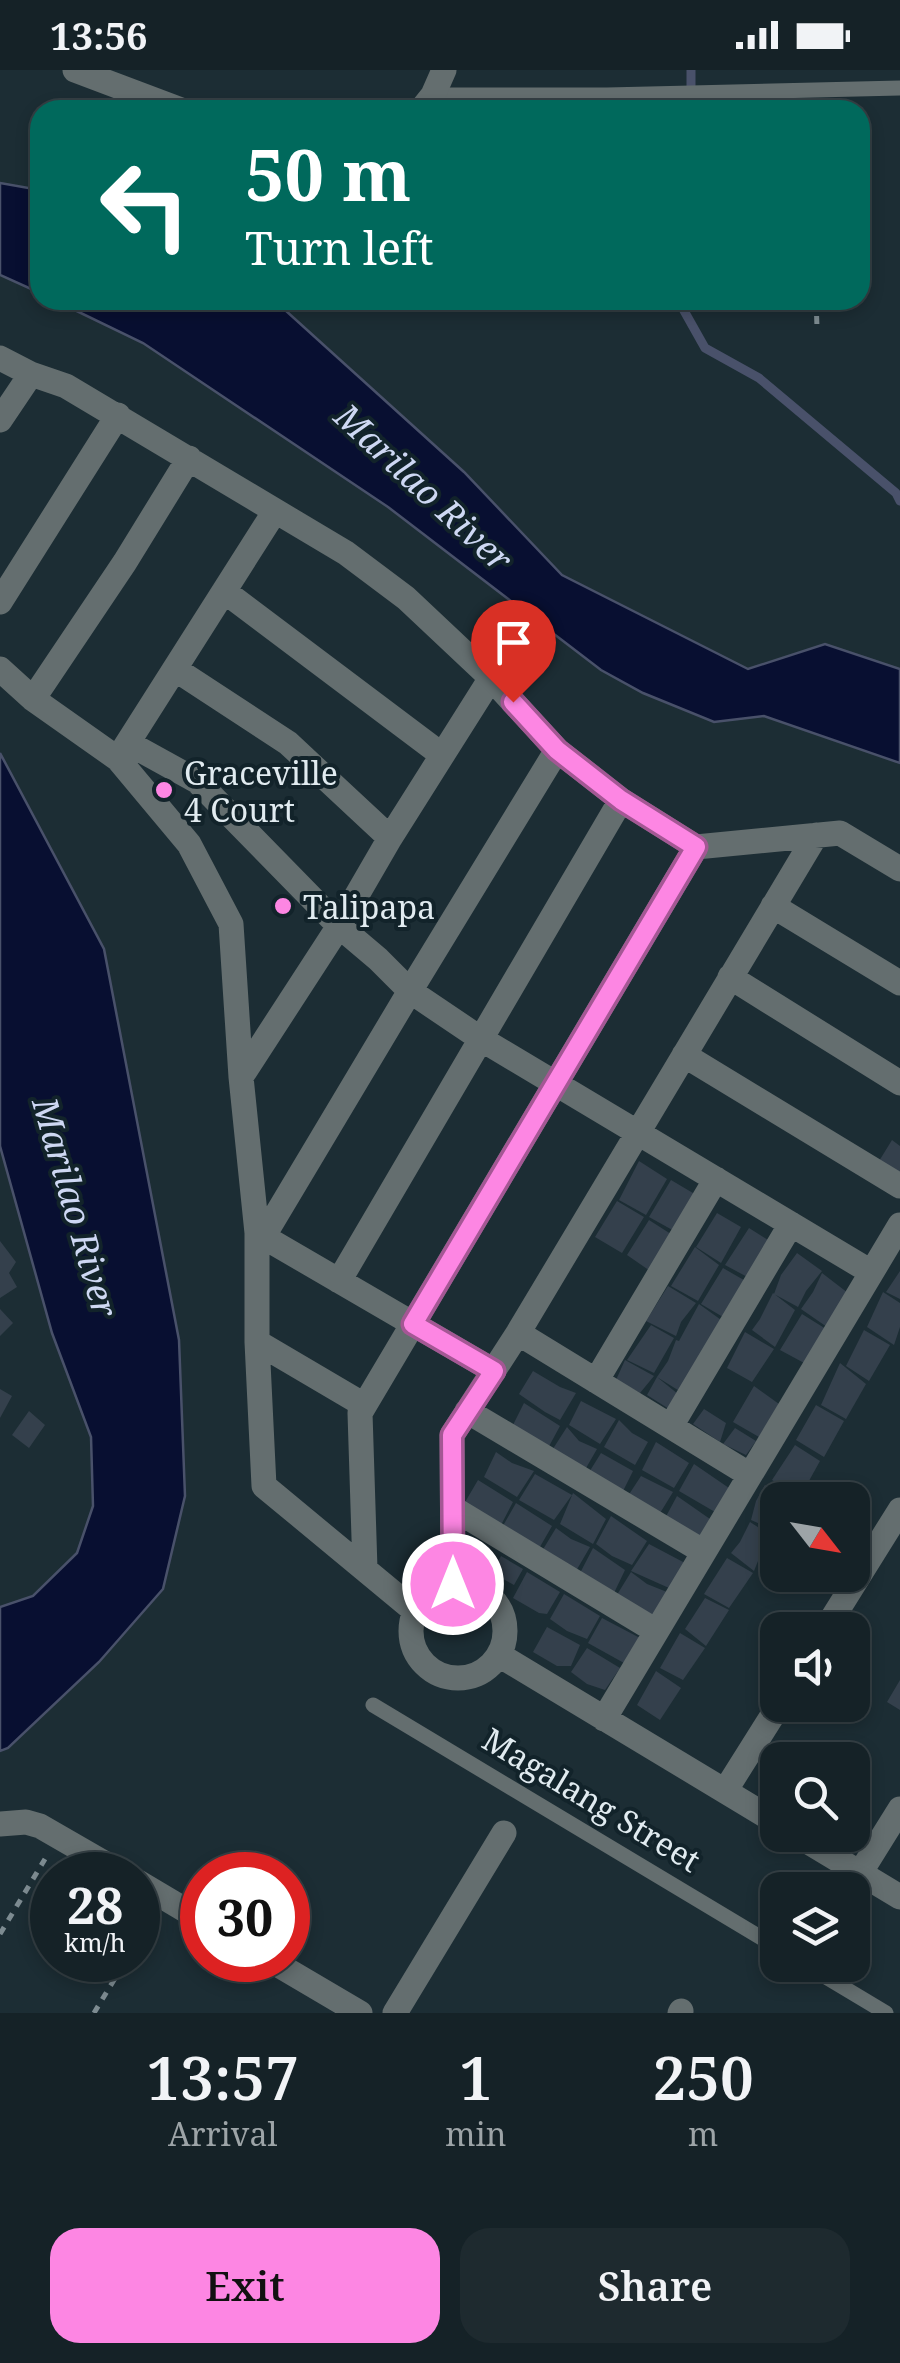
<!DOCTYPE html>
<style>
:root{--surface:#152227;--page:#1e2a2f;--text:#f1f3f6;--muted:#9da4a7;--line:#343f44;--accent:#fd86e3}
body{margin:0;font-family:"Noto Serif",serif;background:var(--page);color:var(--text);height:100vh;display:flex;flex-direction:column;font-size:38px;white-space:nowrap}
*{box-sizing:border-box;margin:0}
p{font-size:32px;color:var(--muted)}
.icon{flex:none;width:55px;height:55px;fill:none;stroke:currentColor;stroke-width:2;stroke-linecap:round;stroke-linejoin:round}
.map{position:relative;height:1943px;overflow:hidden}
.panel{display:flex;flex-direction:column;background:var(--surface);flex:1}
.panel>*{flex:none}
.banner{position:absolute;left:30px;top:30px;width:840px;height:210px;border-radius:30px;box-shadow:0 5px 15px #0003,0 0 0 2px var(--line);background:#00695c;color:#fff;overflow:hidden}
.needle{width:65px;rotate:121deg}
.buttons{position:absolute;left:760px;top:1412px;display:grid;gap:20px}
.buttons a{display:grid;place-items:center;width:110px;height:110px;border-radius:20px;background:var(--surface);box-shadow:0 5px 15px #0003,0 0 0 2px var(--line);font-size:50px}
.speed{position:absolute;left:30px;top:1782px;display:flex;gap:20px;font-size:50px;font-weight:700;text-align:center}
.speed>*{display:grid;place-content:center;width:130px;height:130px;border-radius:50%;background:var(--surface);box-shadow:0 5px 15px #0003,0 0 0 2px var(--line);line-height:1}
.speed small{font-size:25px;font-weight:400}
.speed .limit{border:15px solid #d22;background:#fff;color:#111}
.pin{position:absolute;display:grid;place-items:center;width:85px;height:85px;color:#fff;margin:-102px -42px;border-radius:50% 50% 50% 0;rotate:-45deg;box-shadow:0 0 10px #0007}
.pin .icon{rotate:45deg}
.me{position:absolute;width:110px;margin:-55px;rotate:0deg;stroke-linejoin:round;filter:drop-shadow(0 0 8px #0008)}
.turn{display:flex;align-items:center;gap:35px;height:210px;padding:0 50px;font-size:45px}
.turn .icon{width:130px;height:130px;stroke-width:2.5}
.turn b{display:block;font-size:70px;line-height:85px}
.eta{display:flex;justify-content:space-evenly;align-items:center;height:170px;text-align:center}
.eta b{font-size:60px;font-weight:600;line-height:70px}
.action{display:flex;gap:20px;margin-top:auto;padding:20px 50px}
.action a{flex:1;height:115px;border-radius:30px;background:var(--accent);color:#111;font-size:40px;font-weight:600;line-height:115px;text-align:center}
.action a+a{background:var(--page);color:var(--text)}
.status{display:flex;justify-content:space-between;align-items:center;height:70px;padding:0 50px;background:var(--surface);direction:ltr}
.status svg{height:28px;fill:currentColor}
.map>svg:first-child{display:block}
.water{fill:#080f31;stroke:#49516a;stroke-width:2.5}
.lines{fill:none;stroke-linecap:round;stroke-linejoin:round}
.stream{stroke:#49516a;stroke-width:9}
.building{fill:#34404c}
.path{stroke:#7d8b91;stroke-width:5;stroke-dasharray:8 8;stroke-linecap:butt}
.service{stroke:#646e6f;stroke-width:15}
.minor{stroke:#646e6f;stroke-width:25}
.route-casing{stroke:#a45794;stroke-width:25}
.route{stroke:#fd86e3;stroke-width:18}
.poi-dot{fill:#fd86e3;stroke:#12232a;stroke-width:4}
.labels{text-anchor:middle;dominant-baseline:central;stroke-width:8;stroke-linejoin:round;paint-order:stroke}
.poi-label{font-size:32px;fill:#e1ebf0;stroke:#12232a;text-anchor:start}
.street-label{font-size:32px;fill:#e1ebf0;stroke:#12232a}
.water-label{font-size:35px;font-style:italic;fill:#ced8f3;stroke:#12232a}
</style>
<div class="status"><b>13:56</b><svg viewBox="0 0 49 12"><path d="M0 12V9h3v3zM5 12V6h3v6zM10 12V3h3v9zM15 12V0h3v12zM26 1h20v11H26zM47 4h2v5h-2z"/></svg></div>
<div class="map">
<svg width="900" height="1943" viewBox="0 0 900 1943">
<rect width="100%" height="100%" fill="#1c2d34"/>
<path class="water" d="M0 113 40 120V223L0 205Z
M54 230H274L464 402 562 505 748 599 825 574 900 599V693L764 646 714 652 643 623 601 600 388 437 143 273Z
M0 683 104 879 179 1270 185 1426 163 1519 99 1592 8 1678 0 1681V1537L33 1526 77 1483 93 1436 91 1367 52 1263 0 1076Z"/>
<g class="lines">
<path class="stream" d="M691 16V0
M678 230 705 278 759 308 896 423 900 431"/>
</g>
<path class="building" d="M892 1070 900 1076V1111L876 1096Z
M639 1091 667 1109 646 1145 619 1130Z
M671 1110 698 1126 676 1162 649 1147Z
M617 1131 644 1147 622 1183 595 1167Z
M717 1143 741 1157 721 1193 696 1177Z
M649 1150 674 1166 653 1203 627 1185Z
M749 1158 773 1173 751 1209 725 1195Z
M0 1171 16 1192 9 1203 17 1217 0 1228Z
M695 1177 719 1195 698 1231 671 1216Z
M797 1183 822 1201 806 1221 798 1237 774 1224 781 1205Z
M723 1198 749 1213 728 1250 701 1234Z
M900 1201V1229L886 1222Z
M822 1203 848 1223 827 1257 801 1239 813 1222Z
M668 1216 696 1233 681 1252 676 1266 646 1251Z
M883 1222 900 1233V1257L894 1275 867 1257Z
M773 1223 795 1240 775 1277 752 1260 760 1249Z
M699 1234 724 1252 681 1322 657 1307 678 1324 669 1339 647 1325 657 1307 668 1291 676 1270 679 1271Z
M0 1239 13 1253 0 1266Z
M802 1244 826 1259 806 1294 780 1280Z
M651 1255 674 1268 654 1303 627 1290Z
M864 1260 890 1275 869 1311 846 1296Z
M745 1262 774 1279 752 1312 727 1298Z
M625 1290 654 1306 640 1323 616 1310Z
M840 1293 866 1314 846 1349 821 1335Z
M533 1301 560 1317 576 1323 560 1350 545 1342 519 1324Z
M754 1316 779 1334 759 1367 733 1352Z
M0 1319 12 1326 0 1348Z
M581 1331 616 1349 600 1374 569 1355Z
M524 1333 560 1356 547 1380 511 1359Z
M816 1335 844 1351 824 1387 796 1370Z
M704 1339 726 1353 720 1372 693 1354Z
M29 1341 45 1355 29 1378 12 1365Z
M619 1350 632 1363 648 1372 635 1395 604 1377Z
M567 1357 579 1371 597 1379 582 1405 549 1385Z
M735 1358 756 1371 746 1385 723 1374Z
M656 1372 689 1393 674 1418 642 1400Z
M795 1375 820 1391 800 1427 772 1410Z
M496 1382 512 1393 534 1401 517 1427 484 1407Z
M601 1383 633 1401 621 1425 588 1404Z
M694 1394 729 1418 715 1442 679 1421Z
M535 1404 572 1425 554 1450 519 1430Z
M641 1406 673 1422 657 1448 626 1429Z
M478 1410 513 1432 501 1455 461 1439Z
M765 1415 785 1430H778L776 1461 751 1450 756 1431Z
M573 1423 606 1449 593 1474 560 1454Z
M677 1426 710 1449 696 1472 663 1452Z
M516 1433 552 1456 537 1482 500 1461Z
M611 1446 647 1471 632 1495 612 1486 596 1474Z
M750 1452 775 1468 762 1481 754 1501 731 1483 740 1472Z
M556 1458 571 1469 590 1477 576 1501 542 1481Z
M649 1474 685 1493 669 1518 631 1501Z
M593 1478 625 1500 614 1523 579 1505Z
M501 1486 523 1499 514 1515 492 1503Z
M727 1488 753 1503 729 1538 704 1524Z
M527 1502 560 1522 547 1544 539 1543 513 1528Z
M631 1502 647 1514 667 1522 653 1545 615 1528Z
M564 1524 600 1546 587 1569 567 1561 550 1549Z
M705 1528 729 1540 706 1576 685 1559Z
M602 1548 640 1568 624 1593 588 1573Z
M547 1557 580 1575 571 1596H557L533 1582Z
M680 1563 705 1578 683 1610 660 1598Z
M587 1578 620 1598 605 1620 587 1614 571 1602Z
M656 1601 681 1618 660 1650 637 1635Z
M900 1610V1640L887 1632Z"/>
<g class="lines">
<path class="path" d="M816 230 817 257
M0 1864 45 1789
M138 1871 152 1847
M94 1943 126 1890"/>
<path class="service" d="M433 25H607L900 18
M373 1635 778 1878
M806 1895 886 1943"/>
<path class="minor" d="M75 0 181 40
M421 40 433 25 444 0
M0 288 31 304
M0 350 31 304 66 316 346 483 406 528 491 608 557 680 621 730 696 777 840 763 900 799
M224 521 442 685
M0 532 118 345
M0 599 33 629 118 689 189 774 231 854 241 1007 257 1163V1272L264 1416 415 1541
M175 599 288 673 390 768
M33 629 125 492 189 388
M128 673 197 711 339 856 378 889 410 921 481 969 871 1202
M120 685 275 441
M773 836 900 913
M730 907 900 1013
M684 985 900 1116
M241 1007 339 856 390 768 491 608
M257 1163 494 1301
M263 1167 410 921 557 680
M339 1211 621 730
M518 1263 750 1405
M257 1272 364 1335
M596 1311 716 1109
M467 1341 704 1482
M671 1356 791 1154
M454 1439 656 1561
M365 1499 360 1343 696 777
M453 1514 452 1365 518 1263 816 765
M411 1561a47 47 0 1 1 94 0a47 47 0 1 1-94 0Z
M825 1560 900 1440
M499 1585 778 1753
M604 1649 900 1155
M725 1721 779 1635
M0 1754 26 1752 40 1756 125 1805
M797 1765 900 1827
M860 1803 900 1739
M138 1812 202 1850
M270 1890 360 1943
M395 1943 504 1763
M680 1943 681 1941"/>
</g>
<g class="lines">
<g class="route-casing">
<path id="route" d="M453 1514 452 1365 494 1301 413 1254 696 777 621 730 557 680 513 632"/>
</g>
<use href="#route" class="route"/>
</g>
<g class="poi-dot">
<circle cx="164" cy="720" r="10"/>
<circle cx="283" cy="836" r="10"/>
</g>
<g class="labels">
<g class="poi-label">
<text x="184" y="702">Graceville<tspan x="184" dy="37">4 Court</tspan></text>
<text x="303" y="836">Talipapa</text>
</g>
<g class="street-label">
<text transform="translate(592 1729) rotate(31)">Magalang Street</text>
</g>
<g class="water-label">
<text transform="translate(424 417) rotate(43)">Marilao River</text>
<text transform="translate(76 1137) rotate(74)">Marilao River</text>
</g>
</g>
</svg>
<div class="buttons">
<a><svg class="needle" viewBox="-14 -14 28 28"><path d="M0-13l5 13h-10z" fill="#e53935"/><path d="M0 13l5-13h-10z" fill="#9da4a7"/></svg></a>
<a><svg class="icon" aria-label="sound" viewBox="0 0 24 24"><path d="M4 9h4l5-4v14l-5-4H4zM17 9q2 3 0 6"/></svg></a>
<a><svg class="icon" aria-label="search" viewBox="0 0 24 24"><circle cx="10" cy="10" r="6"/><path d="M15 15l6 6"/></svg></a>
<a><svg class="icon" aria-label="layers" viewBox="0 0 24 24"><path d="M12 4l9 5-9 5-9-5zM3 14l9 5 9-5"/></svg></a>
</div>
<div class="speed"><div>28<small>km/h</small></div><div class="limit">30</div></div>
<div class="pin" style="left:513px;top:632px;background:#d93025"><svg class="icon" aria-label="arrive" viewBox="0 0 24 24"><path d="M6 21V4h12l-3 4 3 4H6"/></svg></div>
<svg class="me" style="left:453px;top:1514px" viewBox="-20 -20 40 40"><circle r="17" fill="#fd86e3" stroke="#fff" stroke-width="3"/><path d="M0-11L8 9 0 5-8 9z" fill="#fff"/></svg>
<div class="banner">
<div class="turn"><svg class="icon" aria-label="left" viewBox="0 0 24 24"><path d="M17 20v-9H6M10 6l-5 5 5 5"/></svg><div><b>50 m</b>Turn left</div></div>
</div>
</div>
<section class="panel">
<div class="eta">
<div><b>13:57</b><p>Arrival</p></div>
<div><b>1</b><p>min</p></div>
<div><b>250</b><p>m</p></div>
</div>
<div class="action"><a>Exit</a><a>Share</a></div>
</section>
